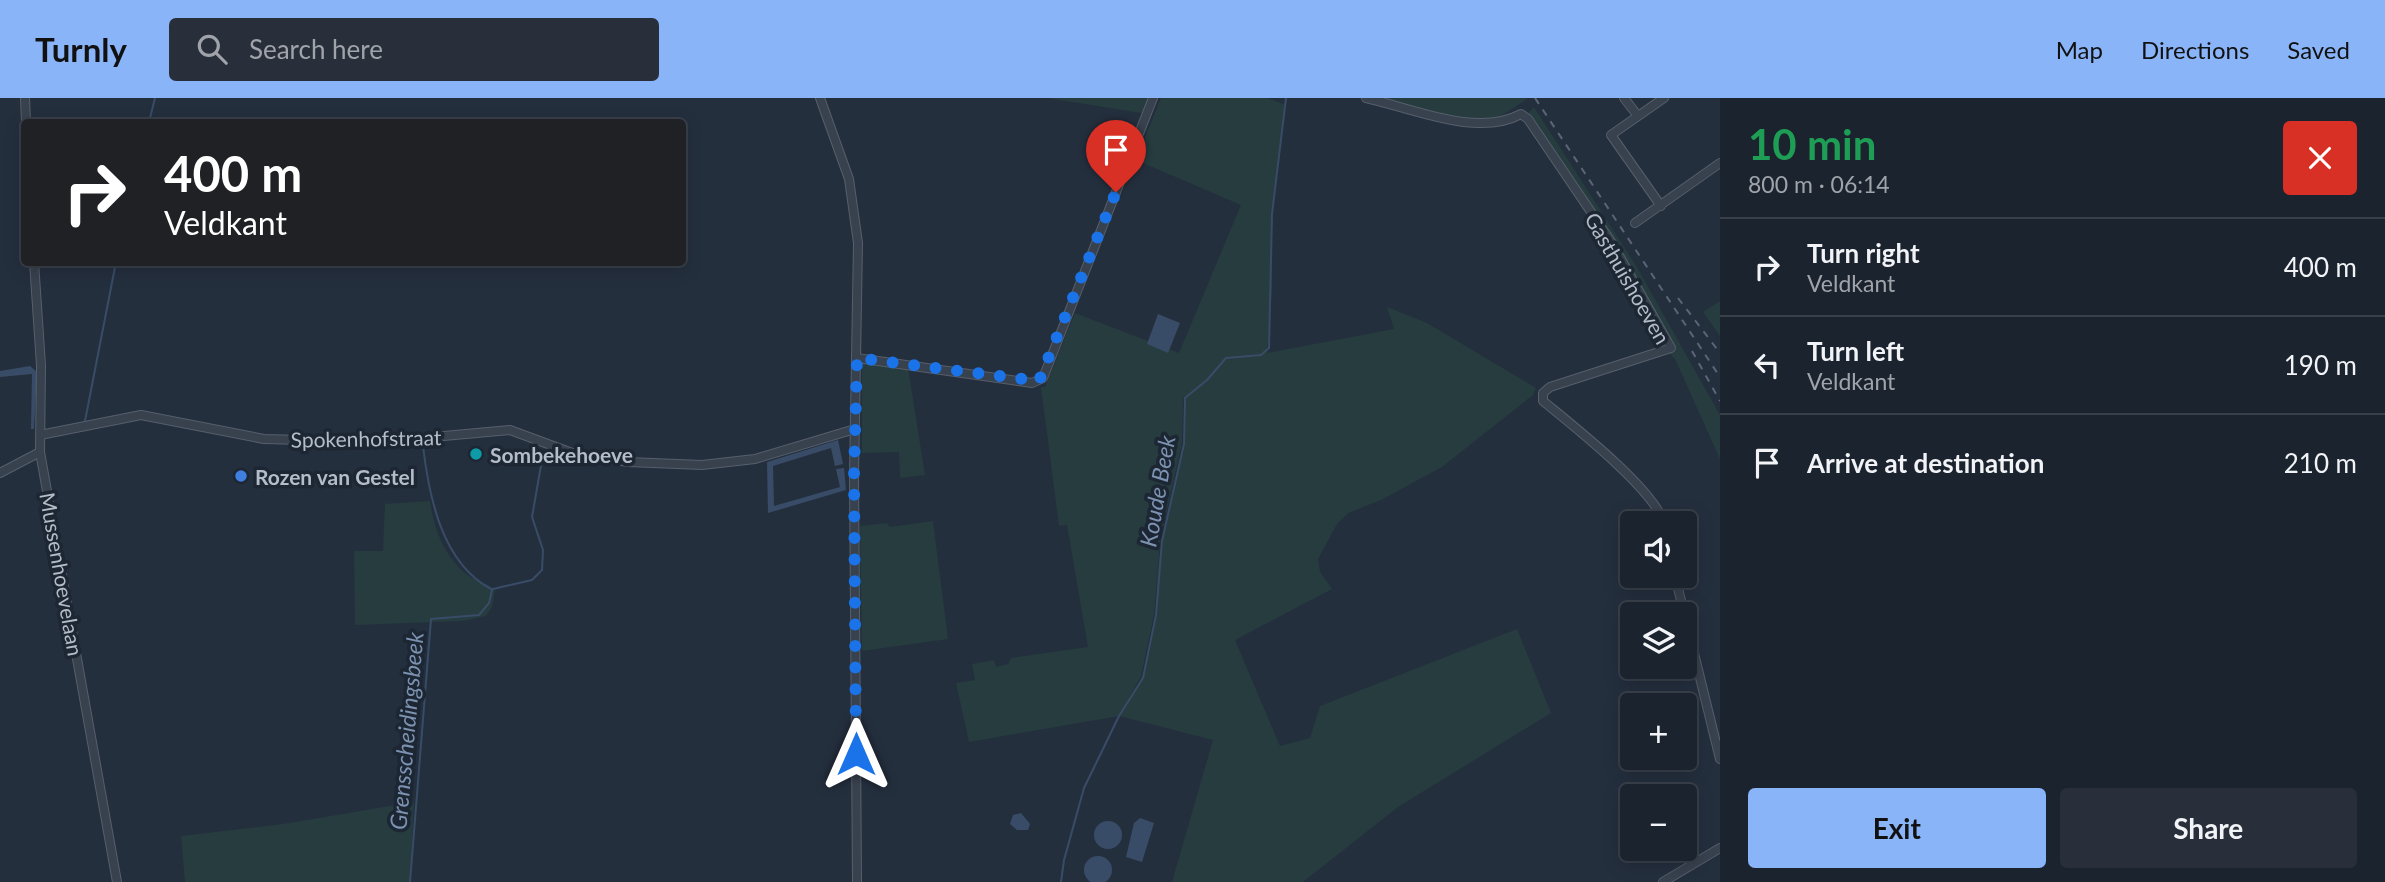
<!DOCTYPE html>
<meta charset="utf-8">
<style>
:root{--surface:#1b232e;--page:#282f3a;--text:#f1f3f6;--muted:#a0a4aa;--line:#39404a;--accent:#8ab4f8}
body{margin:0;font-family:Lato,sans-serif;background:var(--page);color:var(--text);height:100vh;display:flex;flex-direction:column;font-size:26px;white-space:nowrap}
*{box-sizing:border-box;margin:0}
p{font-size:23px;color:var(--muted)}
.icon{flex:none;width:38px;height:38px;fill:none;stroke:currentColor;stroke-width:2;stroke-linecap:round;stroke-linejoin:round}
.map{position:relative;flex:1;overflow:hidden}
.sheet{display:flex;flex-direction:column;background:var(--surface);width:665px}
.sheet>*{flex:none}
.top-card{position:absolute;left:21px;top:21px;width:665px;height:147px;border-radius:7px;box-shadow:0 4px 18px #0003,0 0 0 2px var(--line);background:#202124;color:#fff;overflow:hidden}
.fabs{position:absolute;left:1620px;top:413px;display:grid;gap:14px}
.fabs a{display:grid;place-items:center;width:77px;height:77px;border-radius:7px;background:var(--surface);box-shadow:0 4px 18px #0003,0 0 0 2px var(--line);font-size:35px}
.pin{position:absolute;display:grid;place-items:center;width:60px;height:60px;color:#fff;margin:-72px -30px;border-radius:50% 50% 50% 0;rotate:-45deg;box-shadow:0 0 7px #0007}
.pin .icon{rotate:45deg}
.me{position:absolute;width:77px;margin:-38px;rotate:0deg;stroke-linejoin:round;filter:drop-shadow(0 0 5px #0008)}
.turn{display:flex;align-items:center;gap:24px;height:147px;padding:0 28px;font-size:32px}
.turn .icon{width:91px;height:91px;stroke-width:2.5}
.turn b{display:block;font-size:49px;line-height:60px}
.round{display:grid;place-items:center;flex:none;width:74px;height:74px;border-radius:7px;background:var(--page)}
.summary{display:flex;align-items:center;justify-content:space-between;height:119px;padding:0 28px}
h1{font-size:42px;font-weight:700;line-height:52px;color:#1e9e55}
.action{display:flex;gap:14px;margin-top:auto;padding:14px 28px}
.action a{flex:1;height:80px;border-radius:7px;background:var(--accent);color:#111;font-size:28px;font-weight:700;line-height:80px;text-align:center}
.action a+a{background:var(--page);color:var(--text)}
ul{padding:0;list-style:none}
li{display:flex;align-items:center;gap:21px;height:98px;padding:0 28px;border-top:2px solid var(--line)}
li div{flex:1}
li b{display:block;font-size:26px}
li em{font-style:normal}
header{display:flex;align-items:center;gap:42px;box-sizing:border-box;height:98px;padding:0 35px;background:var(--accent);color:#111}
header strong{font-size:33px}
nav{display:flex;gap:38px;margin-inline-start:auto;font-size:24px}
.search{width:490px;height:63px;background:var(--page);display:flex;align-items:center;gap:18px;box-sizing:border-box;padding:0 24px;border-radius:7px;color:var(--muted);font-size:26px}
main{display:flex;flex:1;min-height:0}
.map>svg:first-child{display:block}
.green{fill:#263c3f;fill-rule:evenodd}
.water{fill:#394c67}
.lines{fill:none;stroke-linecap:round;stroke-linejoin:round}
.stream{stroke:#394c67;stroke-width:2}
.minor-casing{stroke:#565f6c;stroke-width:10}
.minor{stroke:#38414e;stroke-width:8}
.rail{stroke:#5a6575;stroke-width:2;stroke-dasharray:7 7;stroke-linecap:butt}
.route{stroke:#1a73e8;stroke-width:12;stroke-dasharray:0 21.6}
.culture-dot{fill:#0f9aa8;stroke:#1d2633;stroke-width:2.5}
.shop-dot{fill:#3f7fe0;stroke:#1d2633;stroke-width:2.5}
.labels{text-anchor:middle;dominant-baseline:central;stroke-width:7;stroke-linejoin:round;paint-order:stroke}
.street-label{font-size:21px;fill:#b4bcc9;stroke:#1d2633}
.poi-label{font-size:21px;font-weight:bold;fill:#b4bcc9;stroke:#1d2633;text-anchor:start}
.water-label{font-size:23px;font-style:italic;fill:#7c92b1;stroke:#1d2633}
</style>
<header>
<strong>Turnly</strong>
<div class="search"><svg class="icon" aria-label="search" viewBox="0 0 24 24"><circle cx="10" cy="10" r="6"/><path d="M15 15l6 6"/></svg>Search here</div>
<nav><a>Map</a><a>Directions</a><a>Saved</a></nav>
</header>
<main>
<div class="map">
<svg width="1720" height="784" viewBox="0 0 1720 784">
<rect width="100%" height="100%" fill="#242f3e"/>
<path class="green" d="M1048 0H1154L1147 16Z
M1161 0H1268L1285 7 1272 116V193L1267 255 1394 231 1387 209 1427 225 1536 290 1533 297 1442 369 1381 402 1348 415 1337 426 1318 461 1320 474 1332 491 1235 542 1280 648 1310 640 1320 608 1517 531 1551 615 1398 709 1303 784H1172L1213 642 1119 618 969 644 956 585 975 582 972 566 994 562 996 569 1008 566 1011 560 1088 549 1067 427 1059 428 1041 289H1045L1075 215 1179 255 1241 107 1136 62ZM1183 298C1192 345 1171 395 1162 441 1152 493 1163 557 1128 602L1141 578 1154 517 1160 443 1182 345Z
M1366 0H1526L1527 1 1492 24 1458 22Z
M1534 9 1635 166 1720 317V361L1675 261 1667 253 1608 148 1522 21Z
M1720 203V238L1703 214Z
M866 264 908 270 925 377 900 380 899 354 862 355V266Z
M430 403C434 431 444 457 466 476 475 483 486 484 495 492L492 509 486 518 463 523 355 527 354 453H383L385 406Z
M933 423 948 541 862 553 860 428 887 425 890 429Z
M414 704 410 784H185L181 738 283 726Z"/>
<path class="water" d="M1158 216 1180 225 1168 255 1147 246Z
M30 268 37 274 34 331H31L32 276 0 279V273Z
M838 342 843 366 835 368 831 350 773 368 774 408 840 389 836 371 844 370 846 392 768 415 767 364Z
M1021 715 1030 726 1028 732H1017L1010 726 1013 717Z
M1140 720 1154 725 1142 764 1126 759 1134 725Z
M1094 737a14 14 0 1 1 28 0a14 14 0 1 1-28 0Z
M1084 772a14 14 0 1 1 28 0a14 14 0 1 1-28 0Z"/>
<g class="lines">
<path class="stream" d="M149 24 155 0
M85 323 116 164
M423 348C429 399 442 465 491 491
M493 491 532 482 542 472 543 452 532 419 543 356
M410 784 431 521 479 517 489 505 492 492
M1061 784 1064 762 1084 690 1119 618 1143 580 1156 517 1162 443 1184 346 1185 300 1207 282 1226 260 1261 257 1269 250 1272 116 1286 0"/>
<g class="minor-casing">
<path id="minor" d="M25 0 26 24
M820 0 849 81 858 145 854 378 857 784
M1366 0C1412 10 1477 40 1521 16L1528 21 1612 145 1671 250 1550 289 1543 295V303C1572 327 1654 391 1664 425
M1624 0 1638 18
M1661 108 1611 37 1664 0
M1635 125 1720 65
M34 164 41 267 40 354 117 784
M857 260 1032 285 1043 280 1153 0
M40 337 141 317 264 341 378 344 510 332 575 356 628 364 702 367 755 361 855 331
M0 375 40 354
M1675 478 1720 661
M1663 784 1720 750"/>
</g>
<use href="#minor" class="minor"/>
<path class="rail" d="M1535 0 1720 279
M1678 200 1720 255
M1692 253 1720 303"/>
</g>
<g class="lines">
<path class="route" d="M856 656 854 377 857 260 1039 283 1116 94"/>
</g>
<circle class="culture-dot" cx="476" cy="356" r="7"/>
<circle class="shop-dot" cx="241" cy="378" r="7"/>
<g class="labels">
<g class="street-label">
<text transform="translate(1628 180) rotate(60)">Gasthuishoeven</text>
<text transform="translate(366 340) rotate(-1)">Spokenhofstraat</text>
<text transform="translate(62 476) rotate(80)">Mussenhoevelaan</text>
</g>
<g class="poi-label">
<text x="490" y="356">Sombekehoeve</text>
<text x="255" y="378">Rozen van Gestel</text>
</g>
<g class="water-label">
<text transform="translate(1157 393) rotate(-80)">Koude Beek</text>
<text transform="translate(406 633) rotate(-85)">Grensscheidingsbeek</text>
</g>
</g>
</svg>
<div class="fabs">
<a><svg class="icon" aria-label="sound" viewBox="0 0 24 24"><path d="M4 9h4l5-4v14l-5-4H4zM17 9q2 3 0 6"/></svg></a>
<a><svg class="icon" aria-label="layers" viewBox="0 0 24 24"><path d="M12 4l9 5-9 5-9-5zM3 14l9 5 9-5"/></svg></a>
<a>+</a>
<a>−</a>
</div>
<div class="pin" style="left:1116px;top:94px;background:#d93025"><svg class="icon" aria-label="arrive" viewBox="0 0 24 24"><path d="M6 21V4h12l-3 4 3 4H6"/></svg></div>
<svg class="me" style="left:856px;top:656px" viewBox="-20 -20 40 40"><path d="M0-17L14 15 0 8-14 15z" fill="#1a73e8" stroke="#fff" stroke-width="4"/></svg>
<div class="top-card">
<div class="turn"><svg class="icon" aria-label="right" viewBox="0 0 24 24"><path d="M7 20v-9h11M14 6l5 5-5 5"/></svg><div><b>400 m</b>Veldkant</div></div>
</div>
</div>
<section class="sheet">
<div class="summary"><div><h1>10 min</h1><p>800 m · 06:14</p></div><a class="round" style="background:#d93025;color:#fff"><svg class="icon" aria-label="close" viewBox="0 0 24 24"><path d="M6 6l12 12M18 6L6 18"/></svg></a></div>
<ul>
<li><svg class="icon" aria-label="right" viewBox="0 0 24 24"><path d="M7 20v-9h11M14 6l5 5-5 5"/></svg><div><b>Turn right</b><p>Veldkant</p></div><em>400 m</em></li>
<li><svg class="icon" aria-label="left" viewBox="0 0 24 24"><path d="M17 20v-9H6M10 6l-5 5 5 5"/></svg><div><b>Turn left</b><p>Veldkant</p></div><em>190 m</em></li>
<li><svg class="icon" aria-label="arrive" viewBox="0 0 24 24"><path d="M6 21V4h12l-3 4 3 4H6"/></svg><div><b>Arrive at destination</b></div><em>210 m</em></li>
</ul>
<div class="action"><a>Exit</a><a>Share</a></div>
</section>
</main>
